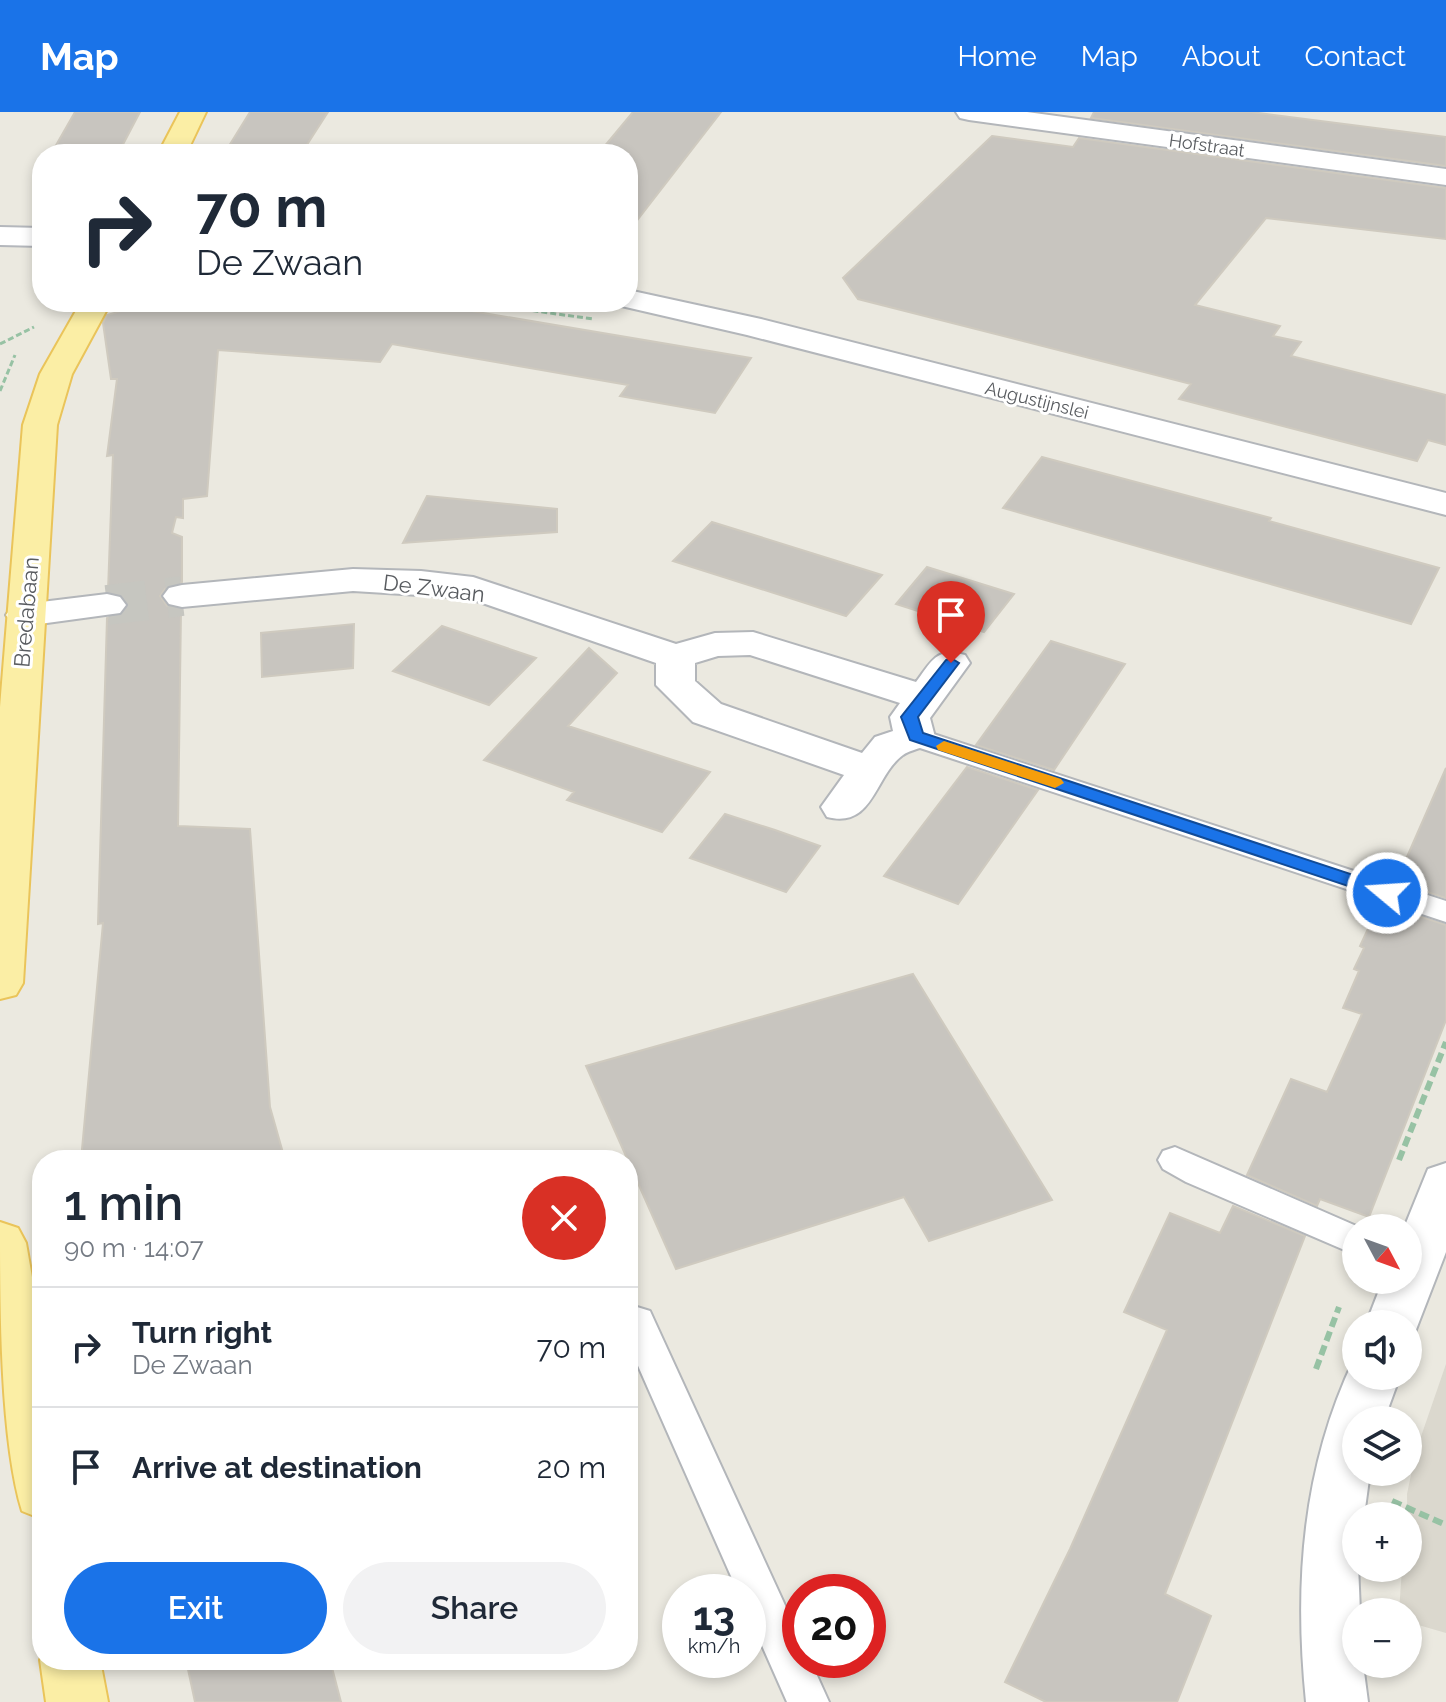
<!DOCTYPE html>
<meta charset="utf-8">
<style>
:root{--surface:#fff;--page:#f2f2f3;--text:#1f2937;--muted:#747a83;--line:#e0e1e3;--accent:#1a73e8}
body{margin:0;font-family:Raleway,sans-serif;background:var(--page);color:var(--text);height:100vh;display:flex;flex-direction:column;font-size:30px;white-space:nowrap}
*{box-sizing:border-box;margin:0}
p{font-size:26px;color:var(--muted)}
.icon{flex:none;width:44px;height:44px;fill:none;stroke:currentColor;stroke-width:2;stroke-linecap:round;stroke-linejoin:round}
.map{position:relative;flex:1;overflow:hidden}
.sheet{position:absolute;left:32px;top:1038px;width:606px;height:520px;display:flex;flex-direction:column;background:var(--surface);border-radius:32px;box-shadow:0 4px 12px #0003}
.sheet>*{flex:none}
.top-card{position:absolute;left:32px;top:32px;width:606px;height:168px;border-radius:32px;box-shadow:0 4px 12px #0003;background:#fff;color:var(--text);overflow:hidden}
.needle{width:52px;rotate:131deg}
.fabs{position:absolute;left:1342px;top:1102px;display:grid;gap:16px}
.fabs a{display:grid;place-items:center;width:80px;height:80px;border-radius:50%;background:var(--surface);box-shadow:0 4px 12px #0003;font-size:40px}
.speed{position:absolute;left:662px;top:1462px;display:flex;gap:16px;font-size:40px;font-weight:700;text-align:center}
.speed>*{display:grid;place-content:center;width:104px;height:104px;border-radius:50%;background:var(--surface);box-shadow:0 4px 12px #0003;line-height:1}
.speed small{font-size:20px;font-weight:400}
.speed .limit{border:12px solid #d22;background:#fff;color:#111}
.pin{position:absolute;display:grid;place-items:center;width:68px;height:68px;color:#fff;margin:-82px -34px;border-radius:50% 50% 50% 0;rotate:-45deg;box-shadow:0 0 8px #0007}
.pin .icon{rotate:45deg}
.me{position:absolute;width:88px;margin:-44px;rotate:288deg;stroke-linejoin:round;filter:drop-shadow(0 0 6px #0008)}
.turn{display:flex;align-items:center;gap:28px;height:168px;padding:0 32px;font-size:36px}
.turn .icon{width:104px;height:104px;stroke-width:2.5}
.turn b{display:block;font-size:56px;line-height:68px}
.round{display:grid;place-items:center;flex:none;width:84px;height:84px;border-radius:42px;background:var(--page)}
.headline{display:flex;align-items:center;justify-content:space-between;height:136px;padding:0 32px}
h1{font-size:48px;font-weight:600;line-height:60px}
.primary-button{display:flex;gap:16px;margin-top:auto;padding:16px 32px}
.primary-button a{flex:1;height:92px;border-radius:48px;background:var(--accent);color:#fff;font-size:32px;font-weight:600;line-height:92px;text-align:center}
.primary-button a+a{background:var(--page);color:var(--text)}
ul{padding:0;list-style:none}
li{display:flex;align-items:center;gap:24px;height:120px;padding:0 32px;border-top:2px solid var(--line)}
li div{flex:1}
li b{display:block;font-size:30px}
li em{font-style:normal}
header{display:flex;align-items:center;gap:48px;box-sizing:border-box;height:112px;padding:0 40px;background:var(--accent);color:#fff}
header strong{font-size:38px}
nav{display:flex;gap:44px;margin-inline-start:auto;font-size:28px}
.map>svg:first-child{display:block}
.education{fill:#dbd8ce}
.building{fill:#c8c5bf;stroke:#cfcabf;stroke-width:2}
.lines{fill:none;stroke-linecap:round;stroke-linejoin:round}
.minor-tunnel{stroke:#c6c6c0;stroke-width:40;stroke-dasharray:40 20;stroke-linecap:butt}
.service-casing{stroke:#b3b6ba;stroke-width:4}
.minor-casing{stroke:#b3b6ba;stroke-width:4}
.tertiary-casing{stroke:#b3b6ba;stroke-width:4}
.secondary-casing{stroke:#b4b7bc;stroke-width:4}
.primary-casing{stroke:#eac45a;stroke-width:4}
.path-far1{stroke:#97c2a4;stroke-width:3;stroke-dasharray:6 3;stroke-linecap:butt}
.path{stroke:#97c2a4;stroke-width:6;stroke-dasharray:10 5;stroke-linecap:butt}
.service{fill:#fff;fill-rule:evenodd}
.minor{fill:#fff;fill-rule:evenodd}
.tertiary{fill:#fff;fill-rule:evenodd}
.secondary{fill:#fff;fill-rule:evenodd}
.primary{fill:#fbeea5;fill-rule:evenodd}
.route{fill:#1a73e8;stroke:#114b97;stroke-width:2}
.slow{fill:#f59e0b}
.labels{text-anchor:middle;dominant-baseline:central;stroke-width:6;stroke-linejoin:round;paint-order:stroke}
.far-street-label{font-size:18px;fill:#595c60;stroke:#fff}
.street-label{font-size:22px;fill:#595c60;stroke:#fff}
</style>
<header>
<strong>Map</strong>
<nav><a>Home</a><a>Map</a><a>About</a><a>Contact</a></nav>
</header>
<div class="map">
<svg width="1446" height="1590" viewBox="0 0 1446 1590">
<rect width="100%" height="100%" fill="#ebe9e0"/>
<path class="education" d="M1446 1252V1521L1408 1510V1500H1399L1402 1456H1408L1407 1382 1416 1339Z"/>
<path class="building" d="M75 0H140L118 42H51Z
M250 0H328L301 42H224Z
M633 0H721L628 120V42H598Z
M1094 0H1251L1446 25V54L1091 6Z
M992 24 1073 35 1079 26 1446 76V127L1266 106 1195 193 1280 214 1273 224 1301 230 1291 244 1446 283V333L1428 328 1417 349 1179 287 1191 272 858 187 843 166Z
M152 190H418L751 246 715 301 620 284 628 273 392 232 380 250 218 238 207 384 183 387V406L176 405 172 421 182 425V470L168 473 160 484 167 494 181 498 178 714 250 717 270 995 285 1048H81L103 811 98 812 107 506 120 504 129 493 122 483 108 479 113 343 107 344 117 267H111L103 211 107 203Z
M1042 345 1271 406 1269 409 1439 456 1411 512 1003 396Z
M427 384 557 397V420L403 431Z
M712 410 754 423 882 463 846 504 673 449Z
M927 455 1014 482 984 520 896 492Z
M354 512 353 556 262 565 261 521Z
M442 514 536 546 489 593 393 559Z
M1051 529 1125 552 1054 658 976 633Z
M589 536 617 561 568 614 710 660 662 720 567 688 574 680 484 648Z
M967 655 1038 678 958 792 884 764Z
M1446 656V786L1396 770Z
M725 702 775 718 820 734 786 780 690 746Z
M1380 791 1446 813V908L1369 1105 1320 1087 1317 1094 1247 1063 1291 967 1327 980 1362 902 1343 896 1359 859 1354 857 1364 836 1360 834Z
M913 862 1052 1088 929 1129 904 1085 676 1157 586 954Z
M1233 1094 1305 1124 1165 1482 1211 1504 1177 1590H1046L1005 1570 1070 1437 1167 1218 1124 1200 1170 1101 1220 1121Z
M186 1548H330L341 1590H195Z"/>
<g class="lines">
<path class="minor-tunnel" d="M107 493 182 484"/>
<g class="service-casing">
<path id="service" d="M915 616 1446 789V810L905 631 901 625 905 619Z
M1175 1035 1361 1116H1356V1143L1186 1070 1163 1057 1158 1048 1163 1039Z
M637 1195 650 1199 655 1210 800 1526V1548H810L829 1590H787L748 1502V1480H738L628 1231V1198Z"/>
</g>
<g class="minor-casing">
<path id="minor" d="M956 0H1027L1446 57V73L969 8 960 6Z
M353 457 421 459 473 465 676 532 715 521 753 520 916 570C932 549 936 535 965 543L970 551 930 606 935 625C926 638 915 635 903 643 874 664 874 717 827 705L821 695 844 663 693 610 656 573V551L468 486 353 479 182 495 169 492 163 484 169 476 182 473ZM750 543 900 591 890 605 893 619 875 625 862 641 721 592 695 569V551L718 544Z
M107 482 120 485 126 493 120 501 25 514 12 511 6 503 12 495 25 492Z
M1446 1051V1140L1412 1228 1408 1229V1212H1366L1383 1168H1408V1116H1404L1428 1057Z
M1354 1247 1356 1264H1400L1384 1308H1356V1360H1370L1364 1404H1356L1360 1500H1356V1552H1363L1368 1590H1306C1294 1472 1302 1356 1354 1247Z"/>
</g>
<g class="tertiary-casing">
<path id="tertiary" d="M628 178 761 207 1446 381V403L747 223 617 193 615 190H628Z"/>
</g>
<g class="secondary-casing">
<path id="secondary" d="M0 115 42 116V134L0 133Z"/>
</g>
<g class="primary-casing">
<path id="primary" d="M180 0H206L186 42H158Z
M81 190H111L72 262 57 313 23 871 16 883 0 887V595L23 313 40 262Z
M0 1110 18 1116 26 1131 42 1222V1407L22 1399C0 1327 0 1191 0 1110Z
M42 1543V1548H100L108 1590H46L40 1548Z"/>
</g>
<path class="path-far1" d="M470 190 593 207
M0 232 34 215
M0 279 15 243"/>
<path class="path" d="M1399 1048 1446 930
M1316 1257 1339 1195
M1392 1389 1446 1413"/>
<use href="#service" class="service"/>
<use href="#minor" class="minor"/>
<use href="#tertiary" class="tertiary"/>
<use href="#secondary" class="secondary"/>
<use href="#primary" class="primary"/>
</g>
<path class="route" d="M951 546 959 551 918 605 923 621 1393 776 1396 781 1387 787 910 628 901 605 946 548Z"/>
<path class="slow" d="M944 629 1061 667 1064 671 1055 676 938 638 936 634Z"/>
<g class="labels">
<g class="far-street-label">
<text transform="translate(1207 33) rotate(8)">Hofstraat</text>
<text transform="translate(1037 288) rotate(14)">Augustijnslei</text>
</g>
<g class="street-label">
<text transform="translate(434 476) rotate(7)">De Zwaan</text>
<text transform="translate(26 500) rotate(-85)">Bredabaan</text>
</g>
</g>
</svg>
<div class="fabs">
<a><svg class="needle" viewBox="-14 -14 28 28"><path d="M0-13l5 13h-10z" fill="#e53935"/><path d="M0 13l5-13h-10z" fill="#747a83"/></svg></a>
<a><svg class="icon" aria-label="sound" viewBox="0 0 24 24"><path d="M4 9h4l5-4v14l-5-4H4zM17 9q2 3 0 6"/></svg></a>
<a><svg class="icon" aria-label="layers" viewBox="0 0 24 24"><path d="M12 4l9 5-9 5-9-5zM3 14l9 5 9-5"/></svg></a>
<a>+</a>
<a>−</a>
</div>
<div class="speed"><div>13<small>km/h</small></div><div class="limit">20</div></div>
<div class="pin" style="left:951px;top:551px;background:#d93025"><svg class="icon" aria-label="arrive" viewBox="0 0 24 24"><path d="M6 21V4h12l-3 4 3 4H6"/></svg></div>
<svg class="me" style="left:1387px;top:781px" viewBox="-20 -20 40 40"><circle r="17" fill="#1a73e8" stroke="#fff" stroke-width="3"/><path d="M0-11L8 9 0 5-8 9z" fill="#fff"/></svg>
<div class="top-card">
<div class="turn"><svg class="icon" aria-label="right" viewBox="0 0 24 24"><path d="M7 20v-9h11M14 6l5 5-5 5"/></svg><div><b>70 m</b>De Zwaan</div></div>
</div>
<section class="sheet">
<div class="headline"><div><h1>1 min</h1><p>90 m · 14:07</p></div><a class="round" style="background:#d93025;color:#fff"><svg class="icon" aria-label="close" viewBox="0 0 24 24"><path d="M6 6l12 12M18 6L6 18"/></svg></a></div>
<ul>
<li><svg class="icon" aria-label="right" viewBox="0 0 24 24"><path d="M7 20v-9h11M14 6l5 5-5 5"/></svg><div><b>Turn right</b><p>De Zwaan</p></div><em>70 m</em></li>
<li><svg class="icon" aria-label="arrive" viewBox="0 0 24 24"><path d="M6 21V4h12l-3 4 3 4H6"/></svg><div><b>Arrive at destination</b></div><em>20 m</em></li>
</ul>
<div class="primary-button"><a>Exit</a><a>Share</a></div>
</section>
</div>
